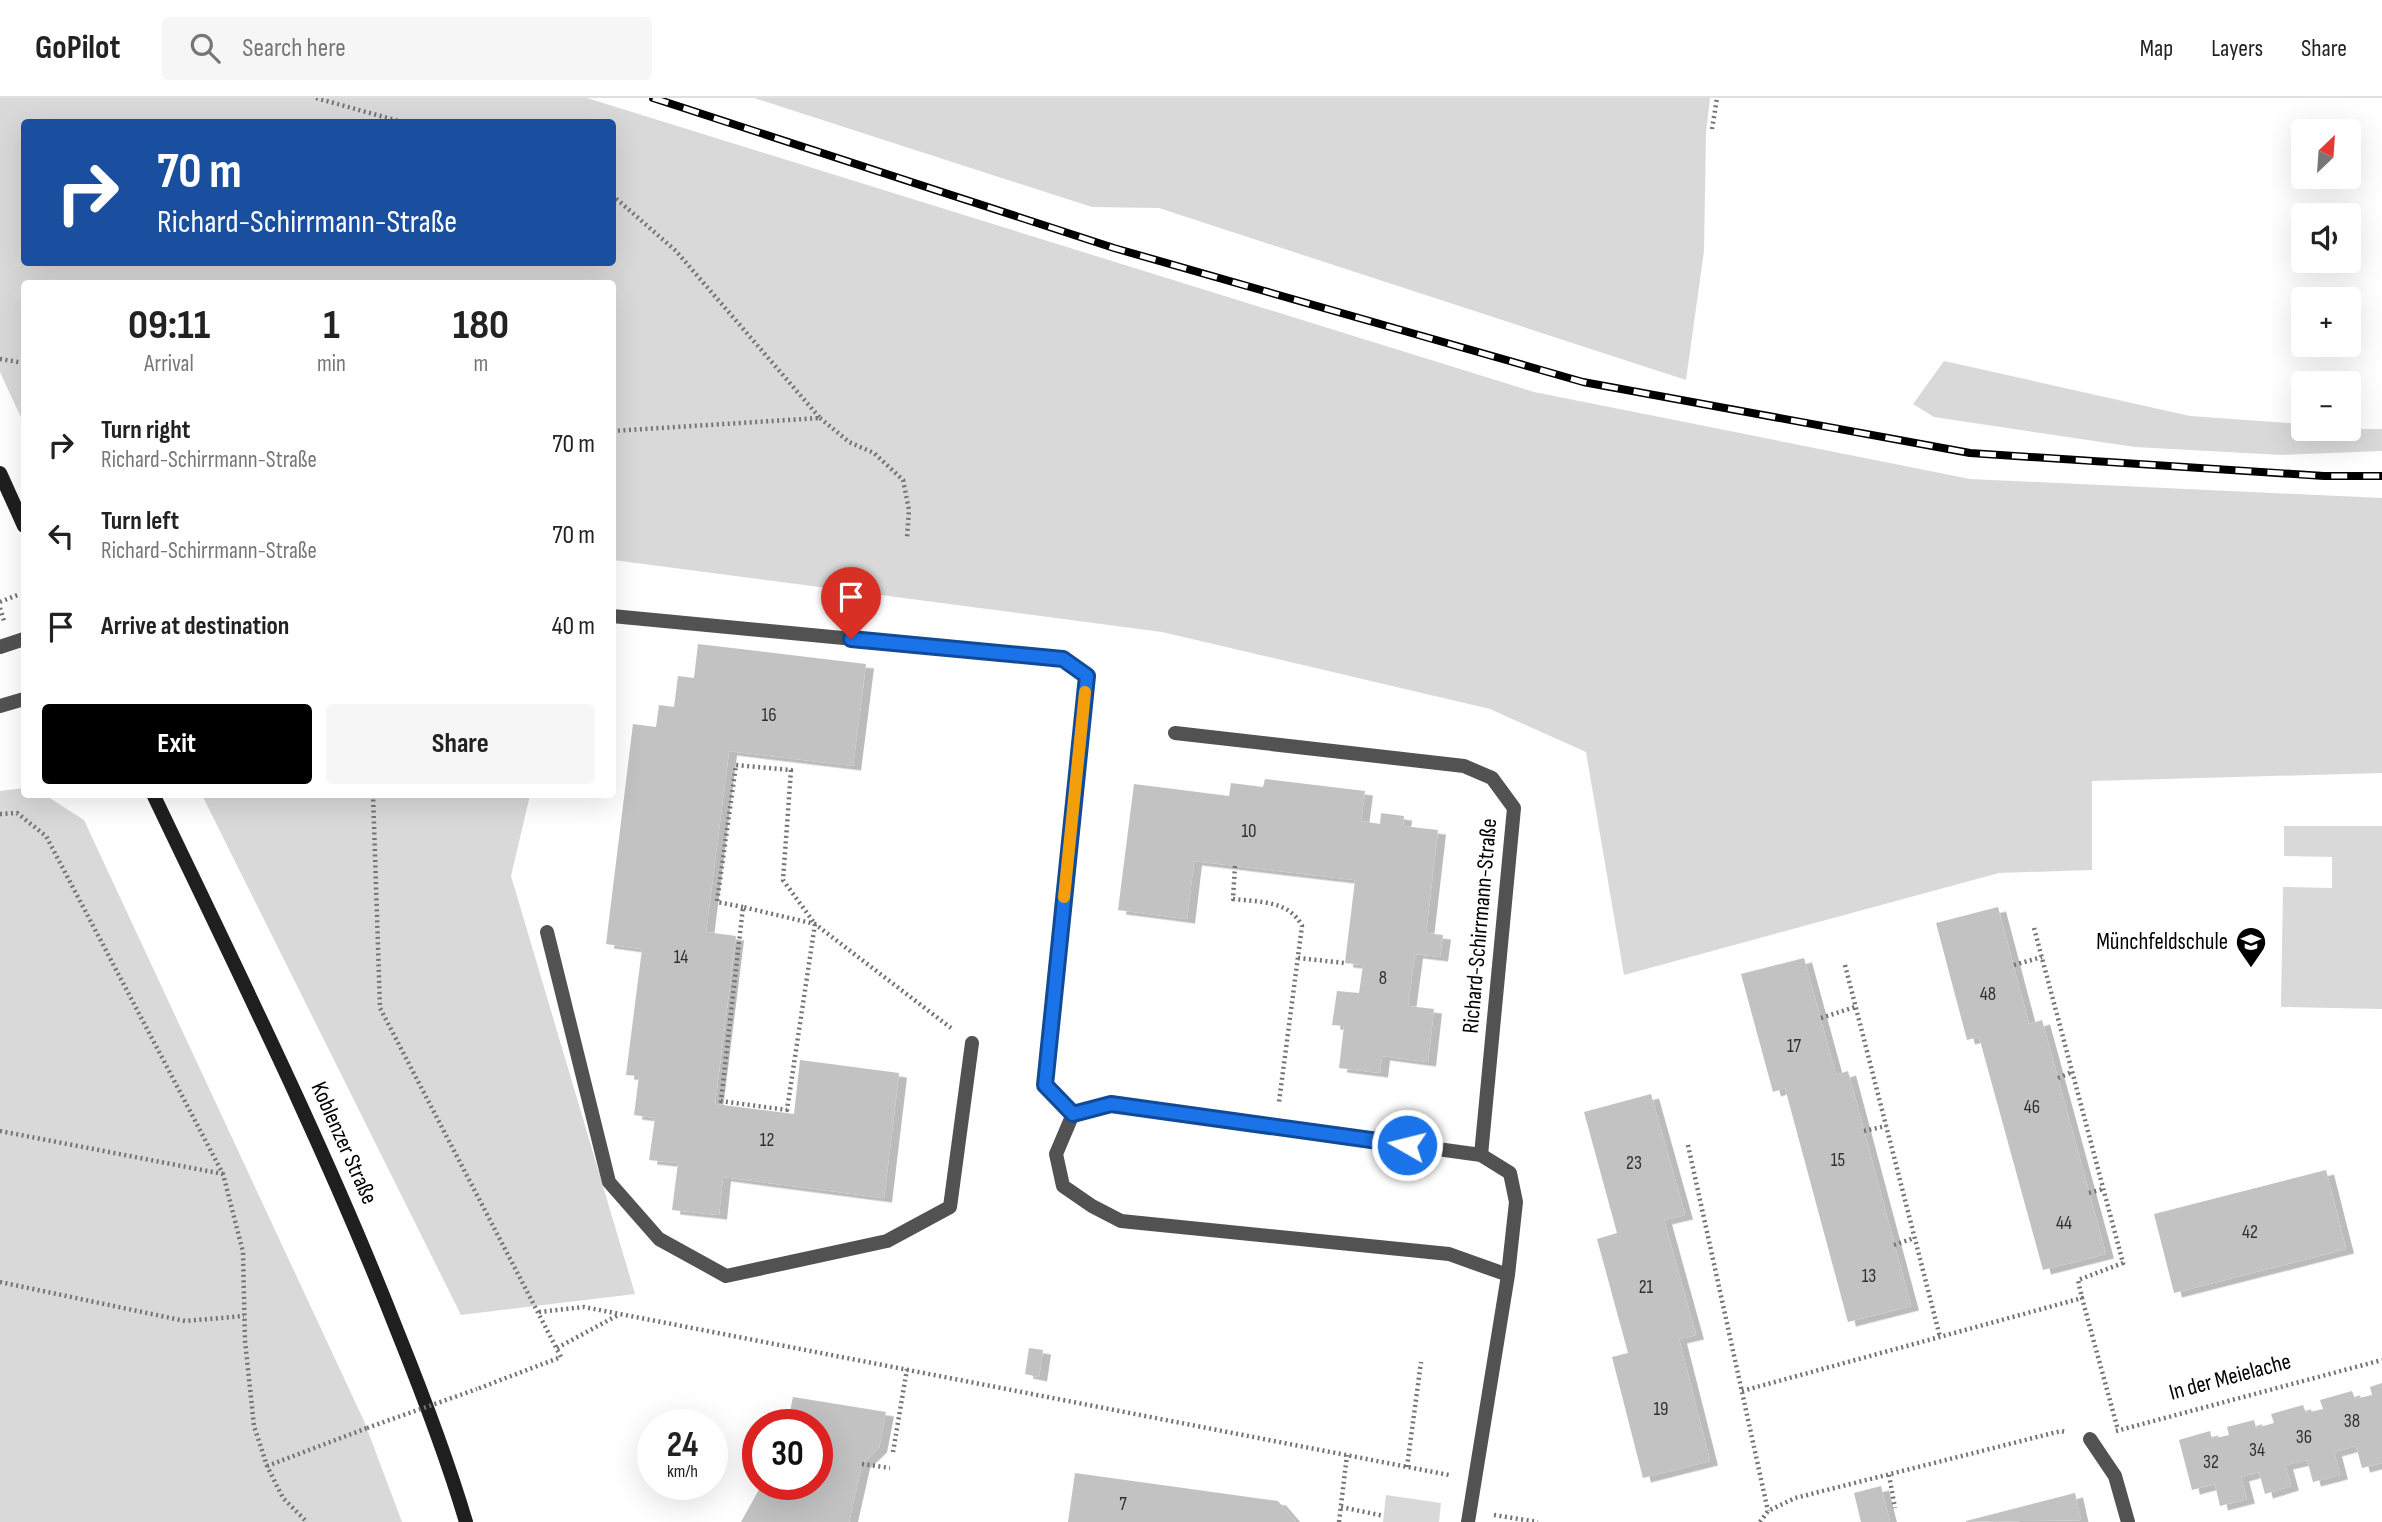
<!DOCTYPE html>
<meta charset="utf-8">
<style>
:root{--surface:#fff;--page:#f6f6f6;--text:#222;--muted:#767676;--line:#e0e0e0;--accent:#000}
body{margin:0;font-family:"Sofia Sans Condensed",sans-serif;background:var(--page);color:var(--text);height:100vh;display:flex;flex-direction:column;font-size:26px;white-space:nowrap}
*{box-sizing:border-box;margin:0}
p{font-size:23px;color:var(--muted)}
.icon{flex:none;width:38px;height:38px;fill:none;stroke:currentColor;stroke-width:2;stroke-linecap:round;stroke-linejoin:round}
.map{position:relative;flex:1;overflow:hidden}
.sheet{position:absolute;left:21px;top:182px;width:595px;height:518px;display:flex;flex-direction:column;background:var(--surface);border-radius:7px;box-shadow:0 7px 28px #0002}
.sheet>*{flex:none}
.top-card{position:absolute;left:21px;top:21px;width:595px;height:147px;border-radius:7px;box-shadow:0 7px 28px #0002;background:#1a4fa0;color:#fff;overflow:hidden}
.needle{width:46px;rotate:25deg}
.tools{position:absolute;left:2291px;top:21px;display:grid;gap:14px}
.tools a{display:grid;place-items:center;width:70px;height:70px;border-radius:7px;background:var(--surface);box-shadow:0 7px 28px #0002;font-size:35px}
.speed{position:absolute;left:637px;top:1311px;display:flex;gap:14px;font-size:35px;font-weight:700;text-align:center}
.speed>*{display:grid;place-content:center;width:91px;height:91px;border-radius:50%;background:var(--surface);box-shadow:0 7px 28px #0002;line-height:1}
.speed small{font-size:18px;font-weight:400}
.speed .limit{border:10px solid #d22;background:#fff;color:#111}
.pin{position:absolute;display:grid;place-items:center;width:60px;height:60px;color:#fff;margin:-72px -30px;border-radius:50% 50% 50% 0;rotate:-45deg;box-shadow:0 0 7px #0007}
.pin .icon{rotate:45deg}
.me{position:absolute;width:77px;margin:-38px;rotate:278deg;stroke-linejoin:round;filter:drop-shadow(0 0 5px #0008)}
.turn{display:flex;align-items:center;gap:24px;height:147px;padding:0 21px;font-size:32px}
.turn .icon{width:91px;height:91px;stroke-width:2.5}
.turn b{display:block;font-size:49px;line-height:60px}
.eta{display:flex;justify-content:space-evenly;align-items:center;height:119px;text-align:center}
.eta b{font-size:42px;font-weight:700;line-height:49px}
.primary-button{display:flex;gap:14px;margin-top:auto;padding:14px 21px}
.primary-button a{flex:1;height:80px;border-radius:7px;background:var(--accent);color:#fff;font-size:28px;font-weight:700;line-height:80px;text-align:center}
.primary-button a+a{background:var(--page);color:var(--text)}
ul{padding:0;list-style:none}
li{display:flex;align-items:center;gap:21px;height:91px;padding:0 21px}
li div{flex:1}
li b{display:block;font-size:26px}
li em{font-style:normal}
header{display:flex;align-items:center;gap:42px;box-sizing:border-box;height:98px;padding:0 35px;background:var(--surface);border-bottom:2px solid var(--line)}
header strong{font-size:33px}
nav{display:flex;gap:38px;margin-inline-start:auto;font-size:24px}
.search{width:490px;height:63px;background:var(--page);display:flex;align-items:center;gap:18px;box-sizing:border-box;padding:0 24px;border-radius:7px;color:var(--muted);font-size:26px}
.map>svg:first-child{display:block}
.green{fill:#d9d9d9;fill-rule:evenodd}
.building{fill:#c2c2c2;filter:url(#shadow)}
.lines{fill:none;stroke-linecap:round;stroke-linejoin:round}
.path{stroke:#747474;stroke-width:4.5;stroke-dasharray:2 3.5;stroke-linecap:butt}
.lane{stroke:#525252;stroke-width:14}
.street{stroke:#525252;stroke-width:14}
.secondary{stroke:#1f1f1f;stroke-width:14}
.rail-casing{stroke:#000;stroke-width:8}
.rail{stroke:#fff;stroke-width:5;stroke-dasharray:16;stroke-linecap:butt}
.path-bridge{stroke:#747474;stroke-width:4.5;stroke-dasharray:2 3.5;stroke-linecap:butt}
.route-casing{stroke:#114b97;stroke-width:18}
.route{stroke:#1a73e8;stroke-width:12}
.slow{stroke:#f59e0b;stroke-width:12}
.labels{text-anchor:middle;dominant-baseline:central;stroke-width:6;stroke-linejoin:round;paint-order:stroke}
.number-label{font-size:19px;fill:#303030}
.street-label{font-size:23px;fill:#000;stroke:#fff}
.poi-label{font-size:23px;fill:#000;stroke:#fff;text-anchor:end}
</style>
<header>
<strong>GoPilot</strong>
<div class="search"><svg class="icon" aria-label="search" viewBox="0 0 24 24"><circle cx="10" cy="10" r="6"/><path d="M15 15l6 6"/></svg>Search here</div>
<nav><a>Map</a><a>Layers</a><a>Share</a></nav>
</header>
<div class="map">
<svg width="2382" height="1424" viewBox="0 0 2382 1424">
<defs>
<filter id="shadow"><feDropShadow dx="8" dy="4.5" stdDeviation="0" flood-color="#0004"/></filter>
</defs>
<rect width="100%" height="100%" fill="#fff"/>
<path class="green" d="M0 0H587L1534 294 1970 381 2382 400V675L2092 683V772L1999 775 1624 877 1586 654 1490 611 1162 534 613 462 612 186H24V326L0 274ZM24 24H612V164H24Z
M754 0H1710L1706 35 1704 153 1686 282 1159 110 1092 109Z
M1944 263 2190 318 2303 326V331H2382V353L2282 357 2135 349 1934 319 1913 306Z
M24 690V696L45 697 84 722 364 1323 402 1424H0V693Z
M202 697H530L511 778 635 1196 461 1217Z
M2284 728H2382V911L2281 909 2283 789 2332 790V759L2284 758Z
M1386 1397 1441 1405 1439 1424H1383Z"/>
<path class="building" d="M698 546 866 566 853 668 729 653 706 834 736 838 715 1006 794 1016 800 962 899 975 884 1100 723 1079 719 1117 672 1112 678 1065 649 1062 655 1020 634 1017 639 978 626 977 642 851 606 846 633 626 656 629 659 607 674 609 678 578 694 580Z
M1265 681 1365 693 1361 723 1380 726 1381 715 1404 718 1403 728 1438 732 1426 835 1443 837 1440 859 1415 856 1408 908 1434 911 1428 964 1382 958 1380 975 1339 970 1344 928 1332 927 1337 893 1359 895 1363 867 1345 865 1355 782 1194 763 1187 821 1118 812 1134 686 1229 698 1231 685 1263 689Z
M1998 809 2029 926 2042 922 2106 1156 2043 1172 1979 939 1967 942 1936 825Z
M1804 860 1836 977 1848 973 1911 1208 1848 1224 1785 990 1773 994 1741 876Z
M1651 996 1685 1117 1664 1122 1696 1237 1679 1241 1710 1363 1643 1380 1612 1259 1628 1255 1597 1141 1617 1135 1584 1014Z
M2326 1072 2346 1151 2174 1195 2154 1116Z
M1029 1250 1043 1252 1039 1279 1025 1276Z
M2382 1285V1365L2362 1370 2356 1348 2334 1354 2340 1377 2313 1384 2307 1362 2285 1367 2291 1388 2265 1396 2259 1374 2241 1379 2247 1401 2220 1408 2215 1386 2192 1392 2179 1342 2210 1333 2212 1341 2229 1337 2227 1329 2254 1322 2256 1330 2274 1325 2271 1316 2303 1307 2306 1315 2323 1311 2320 1302 2352 1293 2355 1301 2372 1297 2370 1289Z
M793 1299 886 1314 879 1350 862 1366 849 1424H741L762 1386H817V1326H771L777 1316 789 1318Z
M1075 1375 1278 1403 1296 1424H1068Z
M1881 1388 1890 1424H1861L1854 1395Z
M2075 1395 2081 1422 1966 1424V1423Z"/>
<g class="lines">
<path class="path" d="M316 0 402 24
M1712 31 1717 0
M612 97 676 153 820 320 612 333
M0 261 24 265
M820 320 849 344 874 355 903 382 909 412 907 440
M0 504 20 496
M0 510 4 523
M373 696 380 910 561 1259 477 1291
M0 716 17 715 46 738 223 1076 243 1154 245 1243 254 1328 267 1368 283 1400 307 1424
M1235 768 1233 801C1259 804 1289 802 1302 828L1279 1004
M743 809 717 804 736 667 791 672 783 782 815 826 787 1012 721 1003 743 809 815 826 951 930
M2034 830 2123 1165 2078 1182 2082 1200
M1298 860 1345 865
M1845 867 1940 1239
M2014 867 2042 859
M1821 920 1855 909
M2058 980 2072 974
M0 1033 223 1076
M1864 1033 1886 1028
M1688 1047 1768 1413
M2089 1095 2103 1091
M1894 1147 1914 1140
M0 1184 185 1223 244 1218
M539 1214 584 1209 1449 1377
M557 1250 620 1216
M1742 1293 2082 1200 2118 1332
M2116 1333 2382 1262
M893 1354 907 1271
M862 1366 890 1370
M267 1368 367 1330
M1407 1369 1421 1264
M1889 1377 1895 1410
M1341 1409 1384 1418
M1494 1417 1538 1424
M1339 1424 1347 1357
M1760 1424 1768 1413 1795 1400 2061 1333 2067 1334"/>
<path class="lane" d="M612 518 1063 561 1087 578 1045 987 1073 1016
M1175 635 1464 668 1492 680 1514 710 1481 1057
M547 834 609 1084 659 1141 726 1178 887 1143 950 1109 972 945"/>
<path class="street" d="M0 549 24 541
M0 608 24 601
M2090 1341 2115 1378 2128 1424
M1468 1424 1508 1177 1516 1104 1510 1075 1481 1057 1111 1006 1073 1016 1056 1056 1063 1088 1092 1108 1121 1123 1449 1156 1508 1177"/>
<path class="secondary" d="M0 375 24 428
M153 696C238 874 326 1051 398 1235 423 1297 447 1360 466 1424"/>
<g class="rail-casing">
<path id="rail" d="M653 0 1114 150 1583 284 1970 355 2324 378H2382"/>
</g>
<use href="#rail" class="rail"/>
<path class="path-bridge" d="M367 1330 477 1291"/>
</g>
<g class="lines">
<g class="route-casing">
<path id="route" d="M851 541 1063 561 1087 578 1045 987 1073 1016 1111 1006 1407 1047"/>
</g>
<use href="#route" class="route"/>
<path class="slow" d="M1064 799 1085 594"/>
</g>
<defs>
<g id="school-pin" transform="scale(1.575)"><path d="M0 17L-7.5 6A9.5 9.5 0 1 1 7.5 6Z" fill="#000" stroke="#fff"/><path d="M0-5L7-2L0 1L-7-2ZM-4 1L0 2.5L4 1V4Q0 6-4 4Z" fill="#fff"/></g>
</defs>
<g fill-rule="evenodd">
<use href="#school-pin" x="2251" y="844"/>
</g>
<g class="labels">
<g class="number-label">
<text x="769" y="617">16</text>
<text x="1249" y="733">10</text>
<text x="681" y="859">14</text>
<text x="1383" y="880">8</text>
<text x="1988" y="896">48</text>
<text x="1794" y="948">17</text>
<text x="2032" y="1009">46</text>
<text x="767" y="1042">12</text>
<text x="1838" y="1062">15</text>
<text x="1634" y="1065">23</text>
<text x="2064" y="1125">44</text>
<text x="2250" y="1134">42</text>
<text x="1869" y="1178">13</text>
<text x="1646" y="1189">21</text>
<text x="1661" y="1311">19</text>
<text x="2352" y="1323">38</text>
<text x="2304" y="1339">36</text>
<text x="2257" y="1352">34</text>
<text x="2211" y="1364">32</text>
<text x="1123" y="1406">7</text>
</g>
<g class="street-label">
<text transform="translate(1480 828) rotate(-85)">Richard-Schirrmann-Straße</text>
<text transform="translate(344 1045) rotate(66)">Koblenzer Straße</text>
<text transform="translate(2230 1279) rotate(-15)">In der Meielache</text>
</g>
<g class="poi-label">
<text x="2228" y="844">Münchfeldschule</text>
</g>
</g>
</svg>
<div class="tools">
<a><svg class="needle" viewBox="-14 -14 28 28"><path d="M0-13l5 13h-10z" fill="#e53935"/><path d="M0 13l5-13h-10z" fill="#767676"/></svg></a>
<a><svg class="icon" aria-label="sound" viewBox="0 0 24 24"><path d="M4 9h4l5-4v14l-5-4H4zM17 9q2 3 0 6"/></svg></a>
<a>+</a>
<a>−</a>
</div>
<div class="speed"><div>24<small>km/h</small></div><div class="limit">30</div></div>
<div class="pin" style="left:851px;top:541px;background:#d93025"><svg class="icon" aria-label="arrive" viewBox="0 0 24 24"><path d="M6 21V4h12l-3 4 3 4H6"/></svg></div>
<svg class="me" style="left:1407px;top:1047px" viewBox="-20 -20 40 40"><circle r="17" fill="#1a73e8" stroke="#fff" stroke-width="3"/><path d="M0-11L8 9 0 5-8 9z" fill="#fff"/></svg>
<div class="top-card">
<div class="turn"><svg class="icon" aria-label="right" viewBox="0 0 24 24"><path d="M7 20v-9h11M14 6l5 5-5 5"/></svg><div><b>70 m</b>Richard-Schirrmann-Straße</div></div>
</div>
<section class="sheet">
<div class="eta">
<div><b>09:11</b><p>Arrival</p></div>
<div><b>1</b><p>min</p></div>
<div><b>180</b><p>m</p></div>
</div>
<ul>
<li><svg class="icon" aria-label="right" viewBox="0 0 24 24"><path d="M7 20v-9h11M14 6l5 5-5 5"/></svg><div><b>Turn right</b><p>Richard-Schirrmann-Straße</p></div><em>70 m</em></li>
<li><svg class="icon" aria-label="left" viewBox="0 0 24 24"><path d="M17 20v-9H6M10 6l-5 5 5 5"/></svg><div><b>Turn left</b><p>Richard-Schirrmann-Straße</p></div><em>70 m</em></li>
<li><svg class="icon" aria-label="arrive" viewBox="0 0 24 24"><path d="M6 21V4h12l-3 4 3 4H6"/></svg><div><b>Arrive at destination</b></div><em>40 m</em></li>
</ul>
<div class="primary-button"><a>Exit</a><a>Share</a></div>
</section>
</div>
